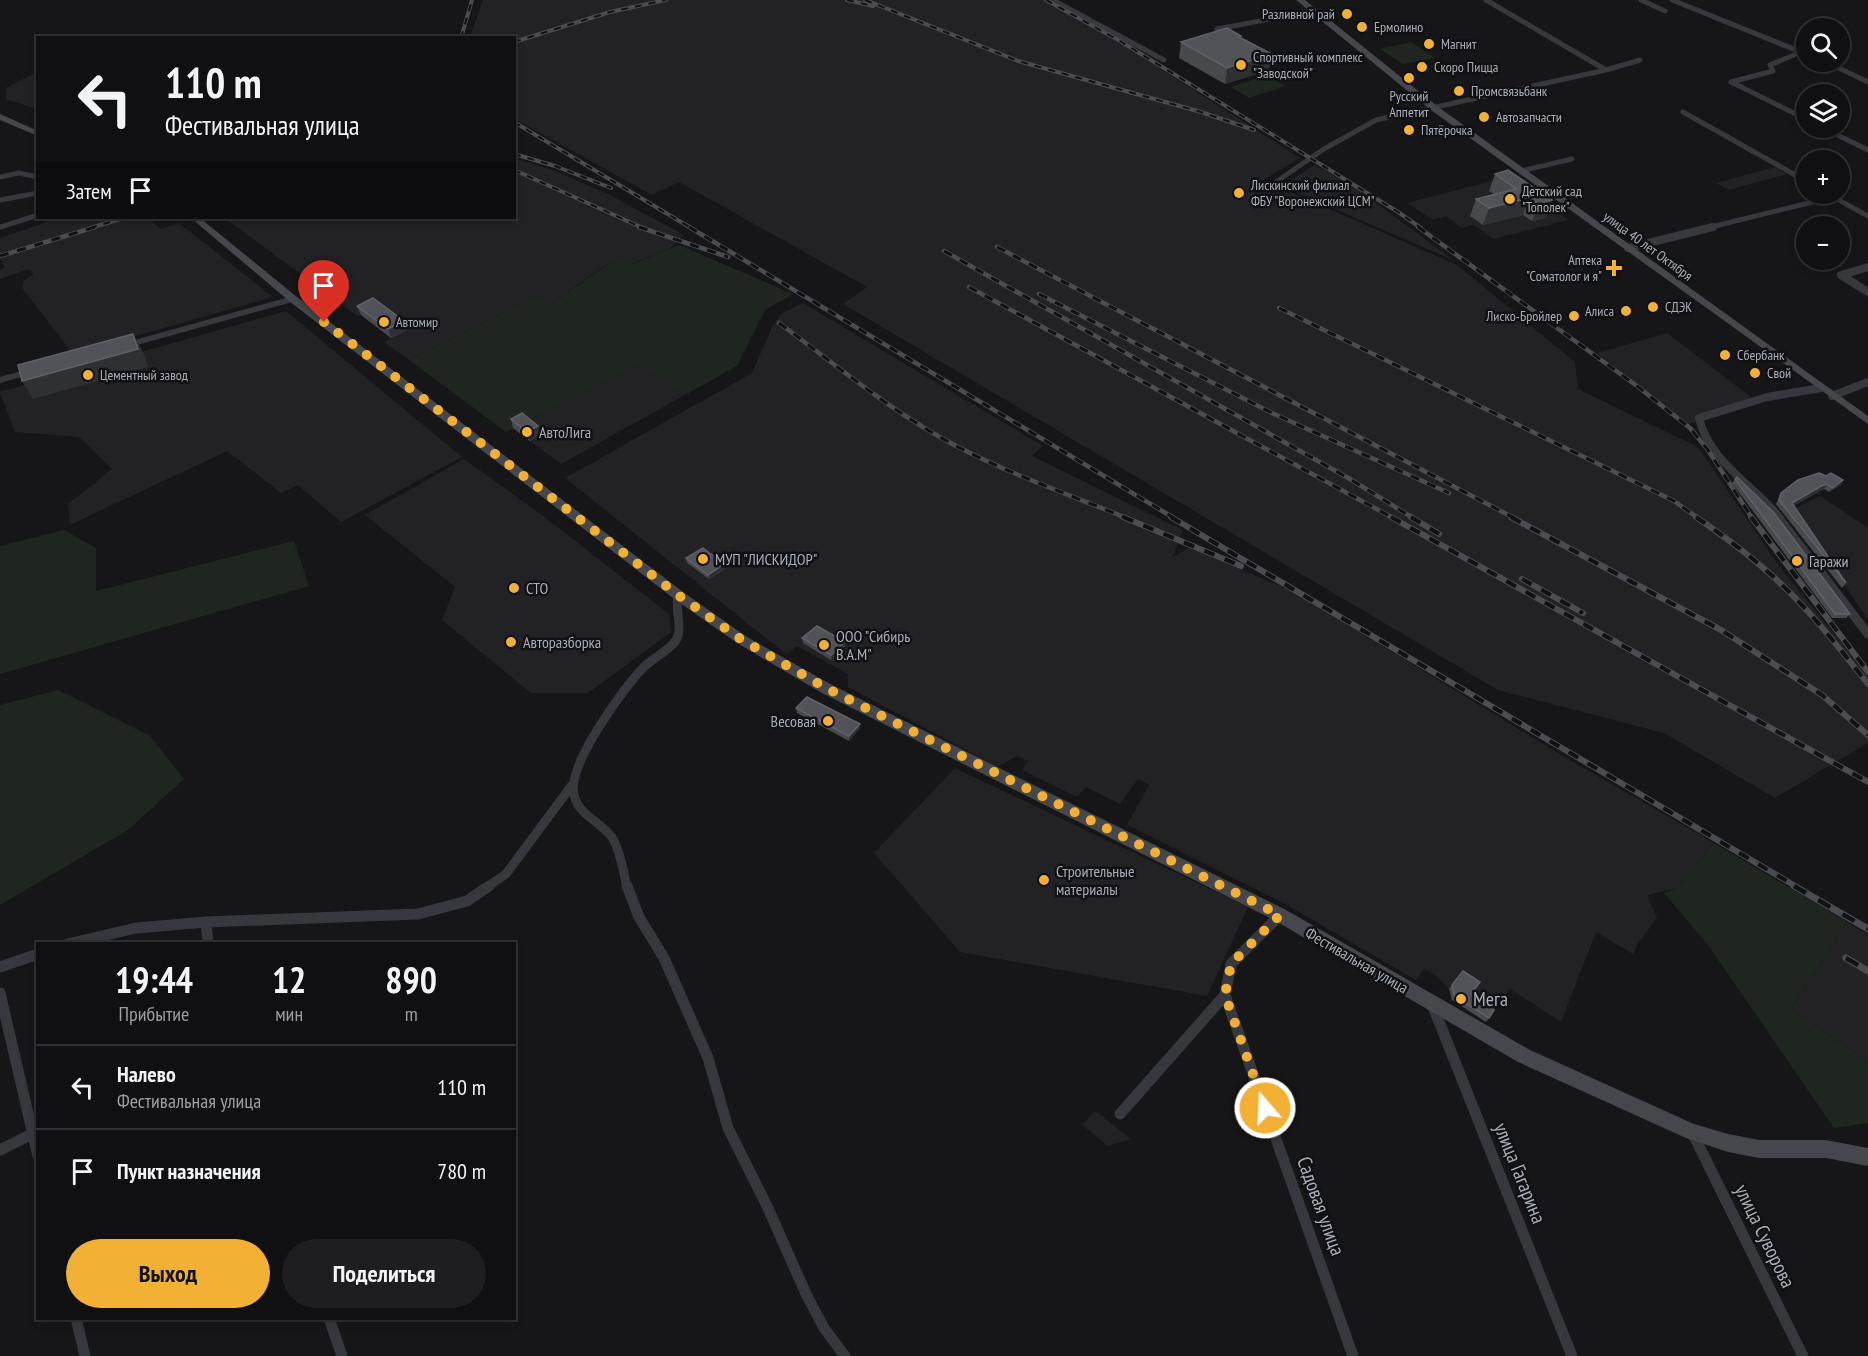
<!DOCTYPE html>
<html lang="ru">
<meta charset="utf-8">
<style>
:root{--surface:#101012;--page:#1e1e20;--text:#f1f3f6;--muted:#9c9d9f;--line:#303032;--accent:#f2b134}
body{margin:0;font-family:"PT Sans Narrow",sans-serif;background:var(--page);color:var(--text);height:100vh;display:flex;flex-direction:column;font-size:22px;white-space:nowrap}
*{box-sizing:border-box;margin:0}
p{font-size:20px;color:var(--muted)}
.icon{flex:none;width:33px;height:33px;fill:none;stroke:currentColor;stroke-width:2;stroke-linecap:round;stroke-linejoin:round}
.map{position:relative;flex:1;overflow:hidden}
.side{position:absolute;left:36px;top:942px;width:480px;height:378px;display:flex;flex-direction:column;background:var(--surface);border-radius:0px;box-shadow:0 3px 9px #0003,0 0 0 2px var(--line)}
.side>*{flex:none}
.hud{position:absolute;left:36px;top:36px;width:480px;height:183px;border-radius:0px;box-shadow:0 3px 9px #0003,0 0 0 2px var(--line);background:#101012;color:var(--text);overflow:hidden}
.fabs{position:absolute;left:1796px;top:18px;display:grid;gap:12px}
.fabs a{display:grid;place-items:center;width:54px;height:54px;border-radius:50%;background:var(--surface);box-shadow:0 3px 9px #0003,0 0 0 2px var(--line);font-size:30px}
.pin{position:absolute;display:grid;place-items:center;width:51px;height:51px;color:#fff;margin:-62px -26px;border-radius:50% 50% 50% 0;rotate:-45deg;box-shadow:0 0 6px #0007}
.pin .icon{rotate:45deg}
.me{position:absolute;width:66px;margin:-33px;rotate:341deg;stroke-linejoin:round;filter:drop-shadow(0 0 4px #0008)}
.turn{display:flex;align-items:center;gap:21px;height:126px;padding:0 30px;font-size:27px}
.turn .icon{width:78px;height:78px;stroke-width:2.5}
.turn b{display:block;font-size:42px;line-height:51px}
.then{display:flex;align-items:center;height:57px;padding:0 30px;background:#0003;gap:12px;font-size:22px}
.eta{display:flex;justify-content:space-evenly;align-items:center;height:102px;text-align:center}
.eta b{font-size:36px;font-weight:700;line-height:42px}
.primary-button{display:flex;gap:12px;margin-top:auto;padding:12px 30px}
.primary-button a{flex:1;height:69px;border-radius:36px;background:var(--accent);color:#111;font-size:24px;font-weight:700;line-height:69px;text-align:center}
.primary-button a+a{background:var(--page);color:var(--text)}
ul{padding:0;list-style:none}
li{display:flex;align-items:center;gap:18px;height:84px;padding:0 30px;border-top:2px solid var(--line)}
li div{flex:1}
li b{display:block;font-size:22px}
li em{font-style:normal}
.map>svg:first-child{display:block}
.built{fill:#222225}
.green{fill:#1e261f}
.lines{fill:none;stroke-linecap:round;stroke-linejoin:round}
.minor-far3{stroke:#37383d;stroke-width:5}
.minor-far2{stroke:#37383d;stroke-width:8}
.minor-far1{stroke:#37383d;stroke-width:9}
.minor{stroke:#37383d;stroke-width:11}
.tertiary{fill:#37383d;fill-rule:evenodd}
.secondary{fill:#45474d;fill-rule:evenodd}
.rail-far3-casing{stroke:#4a4c52;stroke-width:4}
.rail-far2-casing{stroke:#4a4c52;stroke-width:4.5}
.rail-far1-casing{stroke:#4a4c52;stroke-width:6}
.rail-casing{stroke:#4a4c52;stroke-width:7}
.rail-far3{stroke:#111113;stroke-width:2;stroke-dasharray:7;stroke-linecap:butt}
.rail-far2{stroke:#111113;stroke-width:3;stroke-dasharray:9;stroke-linecap:butt}
.rail-far1{stroke:#111113;stroke-width:4;stroke-dasharray:11;stroke-linecap:butt}
.rail{stroke:#111113;stroke-width:4.5;stroke-dasharray:14;stroke-linecap:butt}
.wall{fill:#47494d}
.shaded-wall{fill:#2f3033}
.building{fill:#525359;stroke:#5f6168;stroke-width:1.5}
.route{stroke:#f2b134;stroke-width:10;stroke-dasharray:0 18}
.poi-dot{fill:#f2b134;stroke:#111113;stroke-width:2}
.labels{text-anchor:middle;dominant-baseline:central;stroke-width:5;stroke-linejoin:round;paint-order:stroke}
.far-poi-label{font-size:14px;fill:#a8adb8;stroke:#111113;text-anchor:start}
.far-street-label{font-size:14px;fill:#a8adb8;stroke:#111113}
.poi-label{font-size:16px;fill:#a8adb8;stroke:#111113;text-anchor:start}
.street-label{font-size:16px;fill:#a8adb8;stroke:#111113}
.near-poi-label{font-size:20px;fill:#a8adb8;stroke:#111113;text-anchor:start}
.near-street-label{font-size:20px;fill:#a8adb8;stroke:#111113}
</style>
<div class="map">
<svg width="1868" height="1356" viewBox="0 0 1868 1356">
<rect width="100%" height="100%" fill="#161618"/>
<path class="built" d="M483 0H1044L1123 45 1300 158 1263 180 1457 265 1575 362 1578 389 1698 447 1779 566 1868 675V743L1775 798 1664 733 1498 690 843 304 867 287 679 182 652 195 515 119 514 38H470Z
M37 72V109L6 99 7 87Z
M515 158 555 171 608 194 684 235 669 249 632 264 621 258 600 269 550 305 535 297 409 360 384 342 391 337 361 315 357 316 345 307 225 218H514Z
M1314 165 1349 183 1455 261 1282 186Z
M1775 167 1787 174 1728 190 1716 183Z
M1507 177 1568 220 1493 239 1473 225 1462 228 1446 216 1433 220 1407 203Z
M59 218H147L161 229 179 223 273 297 73 354 22 288 23 281 34 274 29 269 0 279V270L5 267 0 260V238Z
M803 303 1043 446 1032 456 1183 530 1172 558 1189 547 1292 591 1568 759 1714 843 1678 888 1647 895 1657 918 1638 943 1633 954 1596 932 1561 1022 1510 989 1492 1014 1468 998 1460 975 1449 989 1435 975 1424 969 1416 980 1287 905 1127 825 1149 785 1138 779 1120 804 1086 787 1077 797 1022 770 1028 761 1017 756 998 767 848 687V674L797 646 786 654 565 478 752 373 772 327 781 314Z
M286 311 462 457 341 522 298 485 281 493 227 451 70 525 68 504 112 469 79 437 15 432 0 392Z
M1667 333 1759 403 1689 424 1597 353Z
M640 363 685 395 561 464 513 428Z
M464 459 546 518 669 614 671 632 588 693H531L442 620 455 587 365 515Z
M1820 496 1868 528V620L1794 509Z
M955 768 1248 907 1207 996 960 952 874 853Z
M1847 922 1868 935V1062L1791 1009Z
M1095 1111 1131 1139 1108 1146 1082 1125Z"/>
<path class="green" d="M1411 42 1435 58 1403 64 1380 49Z
M1267 75 1286 86 1249 98 1231 87Z
M679 245 793 294 765 310 737 366 685 395 640 364 506 432 409 360 535 297 550 305 601 269 621 258 633 264Z
M64 530 96 548V591L294 541 309 586 0 674V546Z
M58 690 150 736 184 779 128 830 0 905V705Z
M1714 843 1847 922 1791 1009 1868 1062V1123L1834 1128 1708 945 1664 893 1678 888Z"/>
<g class="lines">
<path class="minor-far3" d="M1053 0 1164 60
M1486 0 1606 70
M1641 0 1665 11
M1672 0 1806 54
M1227 38 1217 29 1313 11
M1826 62 1868 82
M1731 82 1773 71 1770 65 1801 52
M1731 82 1806 119
M1683 112 1806 181
M1823 128 1868 150
M1521 171 1572 159
M0 177 19 173 38 177
M1270 186 1324 149 1376 120 1606 70 1640 60
M1828 194 1868 216
M0 200 38 193
M0 227 38 215
M1707 228 1833 197"/>
<path class="minor-far2" d="M1628 248 1713 227
M1868 267 1841 275 1868 292
M1832 396 1868 382
M1780 518C1754 485 1709 462 1699 418L1767 397 1821 388"/>
<path class="minor-far1" d="M1778 517 1868 634
M487 887 506 874 572 785
M627 887C623 871 621 853 613 839 603 822 579 817 574 795 566 767 622 690 642 669 651 659 665 653 674 643 685 630 674 611 678 595"/>
<path class="minor" d="M627 886 639 917 664 958 708 1058 728 1128 767 1206 807 1296 824 1328 845 1356
M1280 915 1231 964 1225 995 1353 1356
M206 922 418 914 467 901 489 886
M68 944 136 928 206 922 208 944
M0 967 38 954
M0 993 38 1156
M1432 1004 1572 1356
M1120 1114 1225 995
M1692 1132 1803 1356
M0 1150 32 1134
M76 1318 85 1356
M329 1318 342 1356"/>
<path class="tertiary" d="M293 296 297 299 296 301 126 348 123 349 118 346 120 344Z
M36 367 39 368V372L0 383V377Z"/>
<path class="secondary" d="M1296 0H1305L1437 106 1868 416V424L1431 110Z
M0 114 38 131V136L0 120Z
M191 218H200L297 297 683 592 747 637 832 685 1286 910 1530 1050 1694 1124 1728 1134 1759 1140H1826L1868 1148V1166L1826 1158H1759L1728 1152 1686 1138 1518 1062 1274 920 822 693 737 643 673 598 289 301Z"/>
<g class="rail-far3-casing">
<path id="rail-far3" d="M847 0 873 6
M865 0 1018 61 1201 112 1254 130
M1046 0 1120 41 1398 212 1421 228
M461 38 472 0
M514 42 610 12 666 0
M514 122 691 228
M514 154 555 166 611 188
M514 170 643 228
M90 228 124 218"/>
</g>
<g class="rail-far2-casing">
<path id="rail-far2" d="M639 227 728 257
M689 227 1174 518
M1418 227 1637 386 1690 428 1708 450 1752 518
M997 247 1514 518
M944 251 1350 479 1413 518
M0 256 95 227
M969 287 1393 518
M1039 294 1272 413 1449 493
M1279 308 1674 501 1698 518
M779 323C831 361 882 404 938 436 997 470 1064 492 1126 518"/>
</g>
<g class="rail-far1-casing">
<path id="rail-far1" d="M1123 517 1241 566
M1171 517 1797 887
M1391 517 1868 782
M1411 517 1439 534
M1511 517 1721 630 1822 695 1868 735
M1696 517C1725 537 1754 558 1780 583 1812 613 1840 649 1868 684
M1751 517 1868 672
M1522 579 1583 613"/>
</g>
<g class="rail-casing">
<path id="rail" d="M1794 886 1868 929
M1846 958 1868 971"/>
</g>
<use href="#rail-far3" class="rail-far3"/>
<use href="#rail-far2" class="rail-far2"/>
<use href="#rail-far1" class="rail-far1"/>
<use href="#rail" class="rail"/>
</g>
<path class="wall" d="M1241 36V38L1269 70 1225 84 1179 58 1181 42Z
M1495 174 1552 200 1545 218 1532 221 1523 215 1483 225 1470 216 1476 199 1494 194 1489 191Z
M357 306 407 330 391 338 361 315Z
M511 419 541 435 530 441 513 428Z
M1826 476 1843 480 1841 485 1829 492 1824 489 1793 506 1846 583 1842 588 1776 504 1781 493Z
M1735 479 1850 614 1846 618H1832L1732 483Z
M686 558 724 564 725 569 709 579 687 563Z
M802 638 845 646 831 660 803 643Z
M796 708 860 728 849 741 797 713Z
M1452 985 1478 986 1471 995 1494 1010 1486 1022 1452 1000 1449 989Z"/>
<path class="shaded-wall" d="M1272 54 1269 70 1225 84 1227 68Z
M1529 198 1523 215 1483 225 1489 208Z
M1552 200 1545 218 1532 221 1538 204Z
M404 321 407 330 391 338 388 329Z
M133 334 143 352 148 367 33 399 22 381Z
M538 426 541 435 530 441 527 432Z
M1843 480 1841 485 1829 492 1832 488Z
M1827 484 1824 489 1789 508 1792 503Z
M724 564 725 569 709 579 708 575Z
M845 642V646L831 660V655Z
M860 724V728L849 741V736Z"/>
<path class="building" d="M1227 28 1241 36 1239 37 1272 54 1227 68 1181 42Z
M1508 170 1552 200 1538 204 1529 198 1489 208 1476 199 1516 189 1495 174Z
M373 298 404 321 388 329 357 306Z
M133 334 138 349 22 381 18 365Z
M522 413 538 426 527 432 511 419Z
M1819 473 1826 476 1831 473 1843 480 1832 488 1827 484 1821 486 1792 503 1846 583 1779 500 1781 493 1798 480Z
M1737 477 1774 513 1850 614H1835L1735 479Z
M703 548 724 564 708 575 686 558Z
M817 626 845 642 831 655 802 638Z
M807 697 860 724 849 736 796 708Z
M1463 971 1480 982 1471 994 1494 1010 1489 1018 1454 996 1452 985Z"/>
<g class="lines">
<path class="route" d="M324 322 678 595 742 640 828 689 1280 915 1231 964 1225 995 1265 1108"/>
</g>
<g class="poi-dot">
<circle cx="1347" cy="14" r="6"/>
<circle cx="1362" cy="27" r="6"/>
<circle cx="1429" cy="44" r="6"/>
<circle cx="1241" cy="65" r="6"/>
<circle cx="1422" cy="67" r="6"/>
<circle cx="1409" cy="78" r="6"/>
<circle cx="1459" cy="91" r="6"/>
<circle cx="1484" cy="117" r="6"/>
<circle cx="1409" cy="130" r="6"/>
<circle cx="1239" cy="193" r="6"/>
<circle cx="1510" cy="199" r="6"/>
<path d="M1611 259h6v6h6v6h-6v6h-6v-6h-6v-6h6z"/>
<circle cx="1653" cy="307" r="6"/>
<circle cx="1626" cy="311" r="6"/>
<circle cx="1574" cy="316" r="6"/>
<circle cx="384" cy="322" r="6"/>
<circle cx="1725" cy="355" r="6"/>
<circle cx="1755" cy="373" r="6"/>
<circle cx="88" cy="375" r="6"/>
<circle cx="527" cy="432" r="6"/>
<circle cx="703" cy="559" r="6"/>
<circle cx="1797" cy="561" r="6"/>
<circle cx="514" cy="588" r="6"/>
<circle cx="511" cy="642" r="6"/>
<circle cx="824" cy="645" r="6"/>
<circle cx="828" cy="721" r="6"/>
<circle cx="1044" cy="880" r="6"/>
<circle cx="1461" cy="999" r="6"/>
</g>
<g class="labels">
<g class="far-poi-label">
<text x="1335" y="14" text-anchor="end">Разливной рай</text>
<text x="1374" y="27">Ермолино</text>
<text x="1441" y="44">Магнит</text>
<text x="1253" y="57">Спортивный комплекс<tspan x="1253" dy="16">"Заводской"</tspan></text>
<text x="1434" y="67">Скоро Пицца</text>
<text x="1471" y="91">Промсвязьбанк</text>
<text x="1409" y="96" text-anchor="middle">Русский<tspan x="1409" dy="16">Аппетит</tspan></text>
<text x="1496" y="117">Автозапчасти</text>
<text x="1421" y="130">Пятёрочка</text>
<text x="1251" y="185">Лискинский филиал<tspan x="1251" dy="16">ФБУ "Воронежский ЦСМ"</tspan></text>
<text x="1522" y="191">Детский сад<tspan x="1522" dy="16">"Тополек"</tspan></text>
<text x="1602" y="260" text-anchor="end">Аптека<tspan x="1602" dy="16">"Соматолог и я"</tspan></text>
<text x="1665" y="307">СДЭК</text>
<text x="1614" y="311" text-anchor="end">Алиса</text>
<text x="1562" y="316" text-anchor="end">Лиско-Бройлер</text>
<text x="396" y="322">Автомир</text>
<text x="1737" y="355">Сбербанк</text>
<text x="1767" y="373">Свой</text>
<text x="100" y="375">Цементный завод</text>
</g>
<g class="far-street-label">
<text transform="translate(1648 246) rotate(36)">улица 40 лет Октября</text>
</g>
<g class="poi-label">
<text x="539" y="432">АвтоЛига</text>
<text x="715" y="559">МУП "ЛИСКИДОР"</text>
<text x="1809" y="561">Гаражи</text>
<text x="526" y="588">СТО</text>
<text x="836" y="636">ООО "Сибирь<tspan x="836" dy="18">В.А.М"</tspan></text>
<text x="523" y="642">Авторазборка</text>
<text x="816" y="721" text-anchor="end">Весовая</text>
<text x="1056" y="871">Строительные<tspan x="1056" dy="18">материалы</tspan></text>
</g>
<g class="street-label">
<text transform="translate(1357 960) rotate(30)">Фестивальная улица</text>
</g>
<g class="near-poi-label">
<text x="1473" y="999">Мега</text>
</g>
<g class="near-street-label">
<text transform="translate(1520 1173) rotate(68)">улица Гагарина</text>
<text transform="translate(1321 1206) rotate(70)">Садовая улица</text>
<text transform="translate(1765 1236) rotate(64)">улица Суворова</text>
</g>
</g>
</svg>
<div class="fabs">
<a><svg class="icon" aria-label="search" viewBox="0 0 24 24"><circle cx="10" cy="10" r="6"/><path d="M15 15l6 6"/></svg></a>
<a><svg class="icon" aria-label="layers" viewBox="0 0 24 24"><path d="M12 4l9 5-9 5-9-5zM3 14l9 5 9-5"/></svg></a>
<a>+</a>
<a>−</a>
</div>
<div class="pin" style="left:324px;top:322px;background:#d93025"><svg class="icon" aria-label="arrive" viewBox="0 0 24 24"><path d="M6 21V4h12l-3 4 3 4H6"/></svg></div>
<svg class="me" style="left:1265px;top:1108px" viewBox="-20 -20 40 40"><circle r="17" fill="#f2b134" stroke="#fff" stroke-width="3"/><path d="M0-11L8 9 0 5-8 9z" fill="#fff"/></svg>
<div class="hud">
<div class="turn"><svg class="icon" aria-label="left" viewBox="0 0 24 24"><path d="M17 20v-9H6M10 6l-5 5 5 5"/></svg><div><b>110 m</b>Фестивальная улица</div></div>
<div class="then">Затем<svg class="icon" aria-label="arrive" viewBox="0 0 24 24"><path d="M6 21V4h12l-3 4 3 4H6"/></svg></div>
</div>
<section class="side">
<div class="eta">
<div><b>19:44</b><p>Прибытие</p></div>
<div><b>12</b><p>мин</p></div>
<div><b>890</b><p>m</p></div>
</div>
<ul>
<li><svg class="icon" aria-label="left" viewBox="0 0 24 24"><path d="M17 20v-9H6M10 6l-5 5 5 5"/></svg><div><b>Налево</b><p>Фестивальная улица</p></div><em>110 m</em></li>
<li><svg class="icon" aria-label="arrive" viewBox="0 0 24 24"><path d="M6 21V4h12l-3 4 3 4H6"/></svg><div><b>Пункт назначения</b></div><em>780 m</em></li>
</ul>
<div class="primary-button"><a>Выход</a><a>Поделиться</a></div>
</section>
</div>
